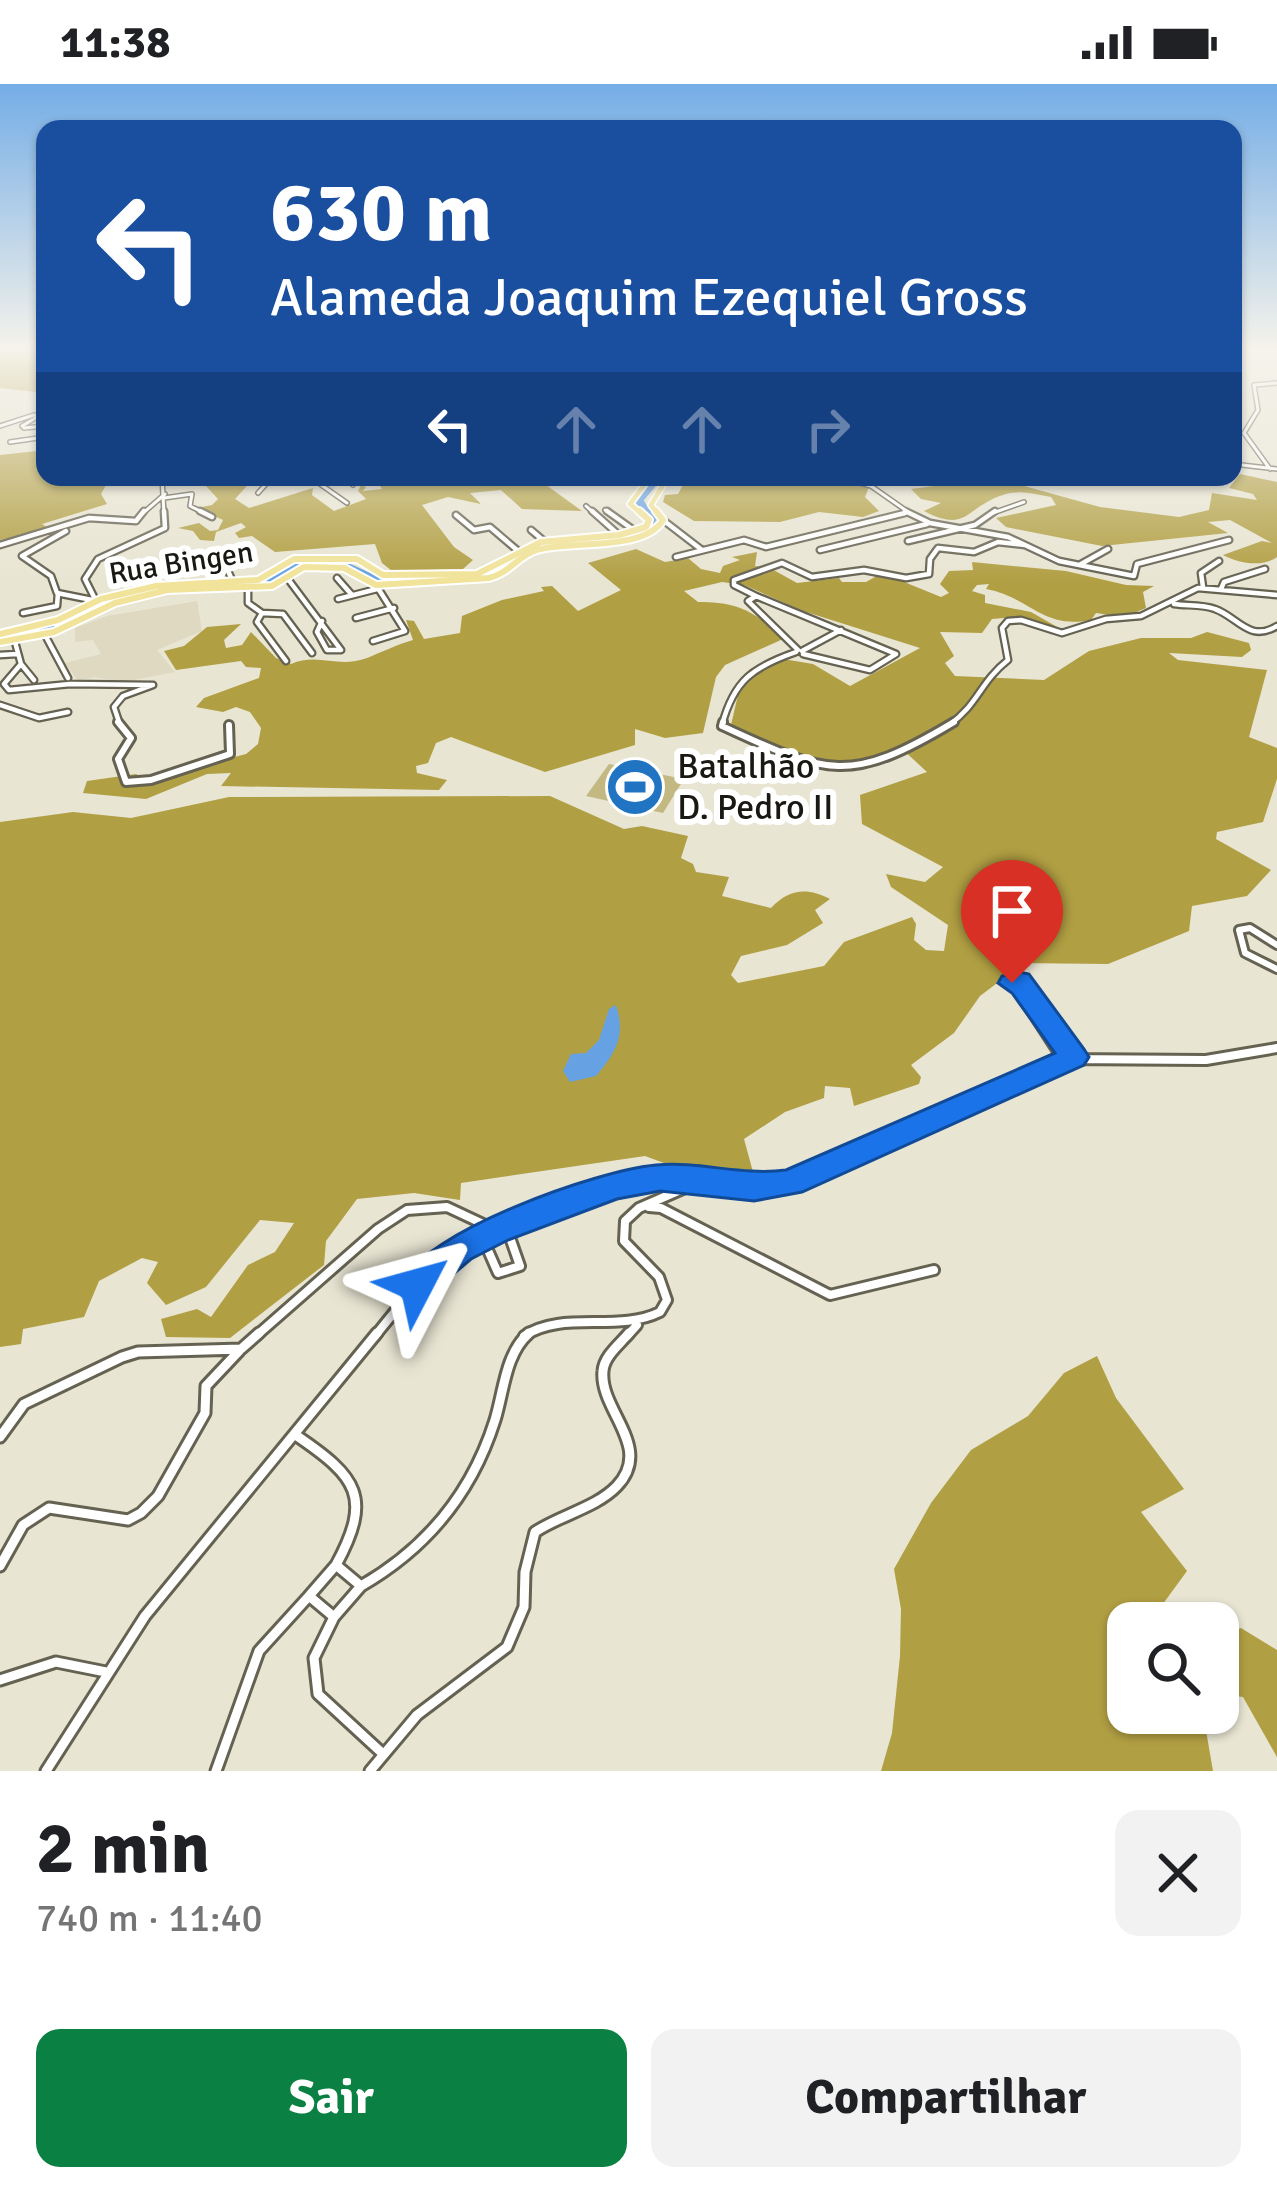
<!DOCTYPE html>
<html lang="pt">
<meta charset="utf-8">
<style>
:root{--surface:#fff;--page:#f2f2f2;--text:#202124;--muted:#757577;--accent:#0b8043}
body{margin:0;font-family:Signika,sans-serif;background:var(--page);color:var(--text);height:100vh;display:flex;flex-direction:column;font-size:45px;white-space:nowrap}
*{box-sizing:border-box;margin:0}
p{font-size:39px;color:var(--muted)}
.icon{flex:none;width:66px;height:66px;fill:none;stroke:currentColor;stroke-width:2;stroke-linecap:round;stroke-linejoin:round}
.map{position:relative;height:1687px;overflow:hidden}
.panel{display:flex;flex-direction:column;background:var(--surface);flex:1}
.panel>*{flex:none}
.banner{position:absolute;left:36px;top:36px;width:1206px;height:366px;border-radius:24px;box-shadow:0 3px 9px #0004;background:#1a4fa0;color:#fff;overflow:hidden}
.controls{position:absolute;left:1107px;top:1518px;display:grid;gap:24px}
.controls a{display:grid;place-items:center;width:132px;height:132px;border-radius:24px;background:var(--surface);box-shadow:0 3px 9px #0004;font-size:60px}
.pin{position:absolute;display:grid;place-items:center;width:102px;height:102px;color:#fff;margin:-123px -51px;border-radius:50% 50% 50% 0;rotate:-45deg;box-shadow:0 0 12px #0007}
.pin .icon{rotate:45deg}
.me{position:absolute;width:132px;margin:-66px;rotate:51deg;stroke-linejoin:round;filter:drop-shadow(0 0 9px #0008)}
.turn{display:flex;align-items:center;gap:42px;height:252px;padding:0 36px;font-size:54px}
.turn .icon{width:156px;height:156px;stroke-width:2.5}
.turn b{display:block;font-size:84px;line-height:102px}
.lanes{display:flex;align-items:center;height:114px;padding:0 36px;background:#0003;justify-content:center;gap:60px;direction:ltr}
.lanes .off{opacity:.35}
.round{display:grid;place-items:center;flex:none;width:126px;height:126px;border-radius:24px;background:var(--page)}
.head{display:flex;align-items:center;justify-content:space-between;height:204px;padding:0 36px}
h1{font-size:72px;font-weight:700;line-height:90px}
.action{display:flex;gap:24px;margin-top:auto;padding:24px 36px}
.action a{flex:1;height:138px;border-radius:24px;background:var(--accent);color:#fff;font-size:48px;font-weight:700;line-height:138px;text-align:center}
.action a+a{background:var(--page);color:var(--text)}
.status{display:flex;justify-content:space-between;align-items:center;height:84px;padding:0 60px;background:var(--surface);direction:ltr}
.status svg{height:33px;fill:currentColor}
.map>svg:first-child{display:block}
.built{fill:#ded9c0}
.green{fill:#c3b881}
.forest{fill:#b19f43}
.water{fill:#66a2e3}
.lines{fill:none;stroke-linecap:round;stroke-linejoin:round}
.river-far1{stroke:#66a2e3;stroke-width:8}
.river{stroke:#66a2e3;stroke-width:9}
.minor-far4-casing{stroke:#656252;stroke-width:6}
.minor-far3-casing{stroke:#656252;stroke-width:9}
.minor-far2-casing{stroke:#656252;stroke-width:12}
.minor-far1-casing{stroke:#656252;stroke-width:14}
.minor-casing{stroke:#656252;stroke-width:15}
.major-far1-casing{stroke:#fff;stroke-width:8}
.major-casing{stroke:#fff;stroke-width:10}
.minor-far4{stroke:#fff;stroke-width:3}
.minor-far3{stroke:#fff;stroke-width:4.5}
.minor-far2{stroke:#fff;stroke-width:6}
.minor-far1{stroke:#fff;stroke-width:8}
.minor{stroke:#fff;stroke-width:9}
.major-far1{stroke:#f1e399;stroke-width:4.5}
.major{stroke:#f1e399;stroke-width:6}
.route{fill:#1a73e8;stroke:#114b97;stroke-width:3}
.labels{text-anchor:middle;dominant-baseline:central;stroke-width:12;stroke-linejoin:round;paint-order:stroke}
.far-street-label{font-size:30px;fill:#191812;stroke:#fff}
.poi-label{font-size:36px;fill:#191812;stroke:#fff;text-anchor:start}
</style>
<div class="status"><b>11:38</b><svg viewBox="0 0 49 12"><path d="M0 12V9h3v3zM5 12V6h3v6zM10 12V3h3v9zM15 12V0h3v12zM26 1h20v11H26zM47 4h2v5h-2z"/></svg></div>
<div class="map">
<svg width="1277" height="1687" viewBox="0 0 1277 1687">
<rect width="100%" height="100%" fill="#e8e5d3"/>
<path class="built" d="M197 517 202 547 157 566 175 588 123 598 94 593 78 597 65 579 101 570 93 556 75 558V544L107 532Z"/>
<path class="green" d="M609 680 684 695 663 729 586 712Z"/>
<path class="forest" d="M0 263H45V309L0 304Z
M45 366V393H137L106 401 101 410 107 420 42 440 50 445 0 456V371Z
M1240 390 1277 398V473C1262 484 1238 479 1223 471L1262 457 1272 459 1230 436 1208 438 1228 449 1102 462 1006 443 996 434 1056 421 1051 413C1035 410 1019 405 1003 411 965 423 968 450 924 427L941 419 921 415 911 405 995 394 1100 423 1179 433 1209 426 1212 409 1257 416 1253 410 1229 404Z
M215 393H255L235 415 249 424 313 404 312 411 334 427 366 415 358 407 361 401 366 403 363 407 382 405 378 398 389 393H535L582 427 522 425 501 406 470 409 481 420 448 413 422 421 454 463 473 476 463 485 392 487 382 479 375 460 275 468 252 452 239 454 235 449 246 443 241 439 216 448 214 457 200 456 193 447 178 444 199 439 210 447 218 446 223 436 197 424 212 421 218 415 206 402Z
M702 393H836L869 403 865 413 879 427 863 433 819 428 780 438 694 437 663 418 665 411 678 410 683 401Z
M636 465 665 478 688 474 701 485 720 489 723 482 740 476 732 473 757 468 755 482 770 484 797 499 839 494 842 498H866L882 489 941 513 949 509 940 500 949 487 973 486 972 478 1066 487 1126 501 1154 502 1143 508 1146 524 1124 533 1096 529 1091 536C1042 546 1030 513 986 505L989 500 977 501 972 507 985 511V519L1031 528 1059 544 1016 533 992 535 982 549 940 548 954 572 945 579 955 592 1044 596 1089 567 1141 554H1191L1207 548 1249 559 1251 566 1242 573 1169 569 1178 576 1267 586 1249 653 1277 664V695L1263 738 1217 748 1216 755 1271 786 1247 812 1192 822 1189 847 1108 880 1010 879 1013 887 980 912 954 949 911 981 921 993 919 1000 854 1022 850 1004 825 1002 824 1014 785 1028 744 1055 753 1088 672 1082 645 1072 461 1099 460 1116 414 1109 357 1115 326 1157 324 1181 230 1254 166 1253 161 1235 197 1225 211 1233 248 1181 275 1168 294 1139 260 1136 206 1203 166 1221 147 1199 158 1178 142 1174 99 1197 84 1233 23 1245 21 1260 0 1263V738L73 728 131 734 229 713 550 712 624 745 642 742 688 752 681 774 693 780 696 788 729 793 722 812 771 824C789 805 807 803 830 815L815 826 823 839 787 861 741 872 731 891 738 899 824 882 844 858 912 833 916 840 914 856 926 866 944 867 948 841 891 803 886 790 925 798 943 783 862 740 860 711 927 688 900 663C833 694 801 676 738 649L731 641 741 598 750 585 783 575 813 580 850 602 920 564 803 527 744 501 722 498 684 507 698 518C737 518 756 527 783 555L725 581 716 593 703 649 665 654 635 645V661L545 688 451 653 436 659 428 679 416 682 417 689 447 696 439 706 221 702 231 689 207 690 146 715 83 709 87 697 136 690 147 696 246 670 258 660 261 644 250 628 236 623 223 628 196 623 204 614 259 594 261 584 246 583 241 577 176 586 164 567 184 562 207 543 241 540 224 556 226 564 242 561 251 548 276 574 291 580C318 568 338 585 367 574 382 568 396 561 413 556L406 536 414 537 424 555 460 549 462 532 502 516 544 507 541 503 552 502 578 527 621 506 588 479Z
M1097 1272 1116 1314 1184 1405 1141 1428 1187 1487 1149 1539H1128V1629H1203L1213 1687H881L892 1649 900 1572 901 1525 894 1485 931 1419 971 1366 1028 1332 1064 1289Z
M1241 1544 1277 1566V1673L1243 1613 1218 1610V1553Z"/>
<path class="water" d="M616 921C626 952 616 968 596 992L570 998 563 987 571 970 586 969 599 956 609 925Z"/>
<g class="lines">
<path class="river-far1" d="M647 430 639 416 658 393"/>
<path class="river" d="M605 454 653 443 654 437 644 427
M471 493 501 485 521 469
M249 500 272 498 294 479 342 481 373 495 409 497
M0 553 71 539 116 514"/>
<g class="minor-far4-casing">
<path id="minor-far4" d="M0 342 34 331
M22 342 39 332 34 331
M24 344 45 342
M10 358 45 353
M1233 380 1277 385
M1270 385 1244 349 1258 326 1254 301 1277 299
M162 393 164 430
M310 393 347 419
M343 393 353 401
M838 393 871 402 911 430
M164 398 178 393
M1215 399 1217 393
M258 409 267 399 292 393
M164 414 192 410 190 422 206 430
M586 422 595 430
M605 426 611 430
M142 430 165 410
M900 430 905 429
M990 430 1024 418"/>
</g>
<g class="minor-far3-casing">
<path id="minor-far3" d="M200 427 212 433
M592 427 619 451
M607 427 635 447
M905 427 930 439 1008 453 1059 477 1134 492 1137 480 1229 456
M456 431 474 446 490 443 517 466
M663 436 702 466
M531 446 544 457
M66 447 22 472 51 492 57 509 92 516
M908 457 975 441 995 427
M0 461 89 434 136 437 144 427
M820 466 927 440
M676 473 744 456 766 463 905 429
M224 478 233 498
M1081 480 1108 465
M337 494 352 511
M288 495 341 566H327L317 548 322 537
M1203 503 1201 489 1219 477
M248 505V519L262 529 257 538 286 577
M1221 505 1224 498 1265 485
M756 512 748 517 798 566
M338 515 377 505
M96 517 85 495 98 475 165 444 164 427
M1174 520C1187 522 1202 520 1215 525 1238 533 1249 559 1277 542
M23 529 57 522 58 509
M262 529 283 530 312 569
M356 534 394 524
M12 547 21 580 4 600 9 606 70 600 153 601 123 612 114 623 120 641
M45 551 68 594
M373 557 405 547 376 501
M802 567 841 546
M803 570 870 586 896 570 756 512 734 501V496L782 479 812 493 864 486 906 494 929 490 930 475 938 464 974 468 998 458 1025 461
M0 571 17 570
M21 580 34 596
M0 621 39 634 68 628
M722 641C734 596 753 583 796 568
M949 641C978 621 980 598 1008 576L1002 544 1008 537 1021 536 1062 549 1106 535 1141 532 1198 504 1277 511"/>
</g>
<g class="minor-far2-casing">
<path id="minor-far2" d="M118 638 131 654 118 675 126 698 151 696 230 670 229 641
M723 638 722 642C828 691 849 701 954 638
M1277 861 1250 844 1239 846 1245 869 1277 885
M1021 910 1013 897H1019L1028 910"/>
</g>
<g class="minor-far1-casing">
<path id="minor-far1" d="M1019 907 1063 975
M1026 907 1074 973
M649 1123 661 1124 830 1211 934 1186
M487 1164 498 1189 520 1182 506 1142
M256 1252 378 1145 407 1126 447 1123 496 1146
M375 1252C400 1221 425 1188 459 1165 498 1139 613 1096 660 1094 704 1092 746 1104 790 1099L1063 975 1206 976 1277 964
M524 1252C563 1226 617 1249 660 1228L667 1216 659 1193 624 1157 625 1137 639 1124 692 1101
M627 1252 637 1241"/>
</g>
<g class="minor-casing">
<path id="minor" d="M297 1352C357 1393 373 1413 336 1481
M0 1353 24 1320 122 1273 138 1268 241 1265 259 1249
M336 1481 361 1502 334 1533 309 1512Z
M0 1482 23 1441 49 1424 128 1436 141 1429 158 1412 205 1329 206 1302 239 1267
M361 1502C427 1464 472 1409 495 1336 504 1307 505 1270 529 1249
M334 1533 314 1574 318 1610 382 1669
M0 1596 56 1578 106 1588
M46 1687 145 1532 377 1249
M216 1687 259 1567 309 1512
M370 1687 417 1631 507 1563 524 1523 525 1488 535 1448C560 1431 596 1424 617 1402 654 1363 599 1326 603 1287 604 1272 620 1260 629 1249"/>
</g>
<g class="major-far1-casing">
<path id="major-far1" d="M642 430 630 420 650 393
M658 430 651 421 664 399 675 393"/>
</g>
<g class="major-casing">
<path id="major" d="M0 550 58 536 101 515 156 502 258 496 294 475H357L383 491 477 490 541 458 619 451 646 443 649 436 639 427
M0 558 54 548 115 519 167 506 272 502 304 483 344 484 376 501 489 494C510 489 517 472 537 466 570 456 644 468 663 436L656 427"/>
</g>
<use href="#minor-far4" class="minor-far4"/>
<use href="#minor-far3" class="minor-far3"/>
<use href="#minor-far2" class="minor-far2"/>
<use href="#minor-far1" class="minor-far1"/>
<use href="#minor" class="minor"/>
<use href="#major-far1" class="major-far1"/>
<use href="#major" class="major"/>
</g>
<linearGradient id="sky" x2="0" y2="1"><stop stop-color="#74ade6"/><stop offset="0.53" stop-color="#f5f3eb"/><stop offset="1" stop-color="#f5f3eb" stop-opacity="0"/></linearGradient>
<rect width="1277" height="499" fill="url(#sky)"/>
<path class="route" d="M1019 888 1029 890 1084 965 1089 973 1084 981 802 1108 754 1117 660 1107 617 1115 508 1156 471 1175 429 1211 417 1216 404 1211 399 1201C425 1147 598 1086 656 1081 700 1077 742 1092 786 1086L1055 969 1012 909 998 899 1002 892Z"/>
<defs>
<g id="stadium-disc" transform="scale(3)"><circle r="9.5" fill="#2074c2" stroke="#fff"/><path d="M0-5a6.5 5 0 1 0 0 10a6.5 5 0 1 0 0-10ZM-3.5-1.8h7v3.6h-7Z" fill="#fff"/></g>
</defs>
<g fill-rule="evenodd">
<use href="#stadium-disc" x="635" y="703"/>
</g>
<g class="labels">
<g class="far-street-label">
<text transform="translate(181 479) rotate(-9)">Rua Bingen</text>
</g>
<g class="poi-label">
<text x="677" y="682">Batalhão<tspan x="677" dy="41">D. Pedro II</tspan></text>
</g>
</g>
</svg>
<div class="controls">
<a><svg class="icon" aria-label="search" viewBox="0 0 24 24"><circle cx="10" cy="10" r="6"/><path d="M15 15l6 6"/></svg></a>
</div>
<div class="pin" style="left:1012px;top:899px;background:#d93025"><svg class="icon" aria-label="arrive" viewBox="0 0 24 24"><path d="M6 21V4h12l-3 4 3 4H6"/></svg></div>
<svg class="me" style="left:417px;top:1201px" viewBox="-20 -20 40 40"><path d="M0-17L14 15 0 8-14 15z" fill="#1a73e8" stroke="#fff" stroke-width="4"/></svg>
<div class="banner">
<div class="turn"><svg class="icon" aria-label="left" viewBox="0 0 24 24"><path d="M17 20v-9H6M10 6l-5 5 5 5"/></svg><div><b>630 m</b>Alameda Joaquim Ezequiel Gross</div></div>
<div class="lanes"><svg class="icon" aria-label="left" viewBox="0 0 24 24"><path d="M17 20v-9H6M10 6l-5 5 5 5"/></svg><svg class="icon off" aria-label="ahead" viewBox="0 0 24 24"><path d="M12 20V5M6 11l6-6 6 6"/></svg><svg class="icon off" aria-label="ahead" viewBox="0 0 24 24"><path d="M12 20V5M6 11l6-6 6 6"/></svg><svg class="icon off" aria-label="right" viewBox="0 0 24 24"><path d="M7 20v-9h11M14 6l5 5-5 5"/></svg></div>
</div>
</div>
<section class="panel">
<div class="head"><div><h1>2 min</h1><p>740 m · 11:40</p></div><a class="round"><svg class="icon" aria-label="close" viewBox="0 0 24 24"><path d="M6 6l12 12M18 6L6 18"/></svg></a></div>
<div class="action"><a>Sair</a><a>Compartilhar</a></div>
</section>
